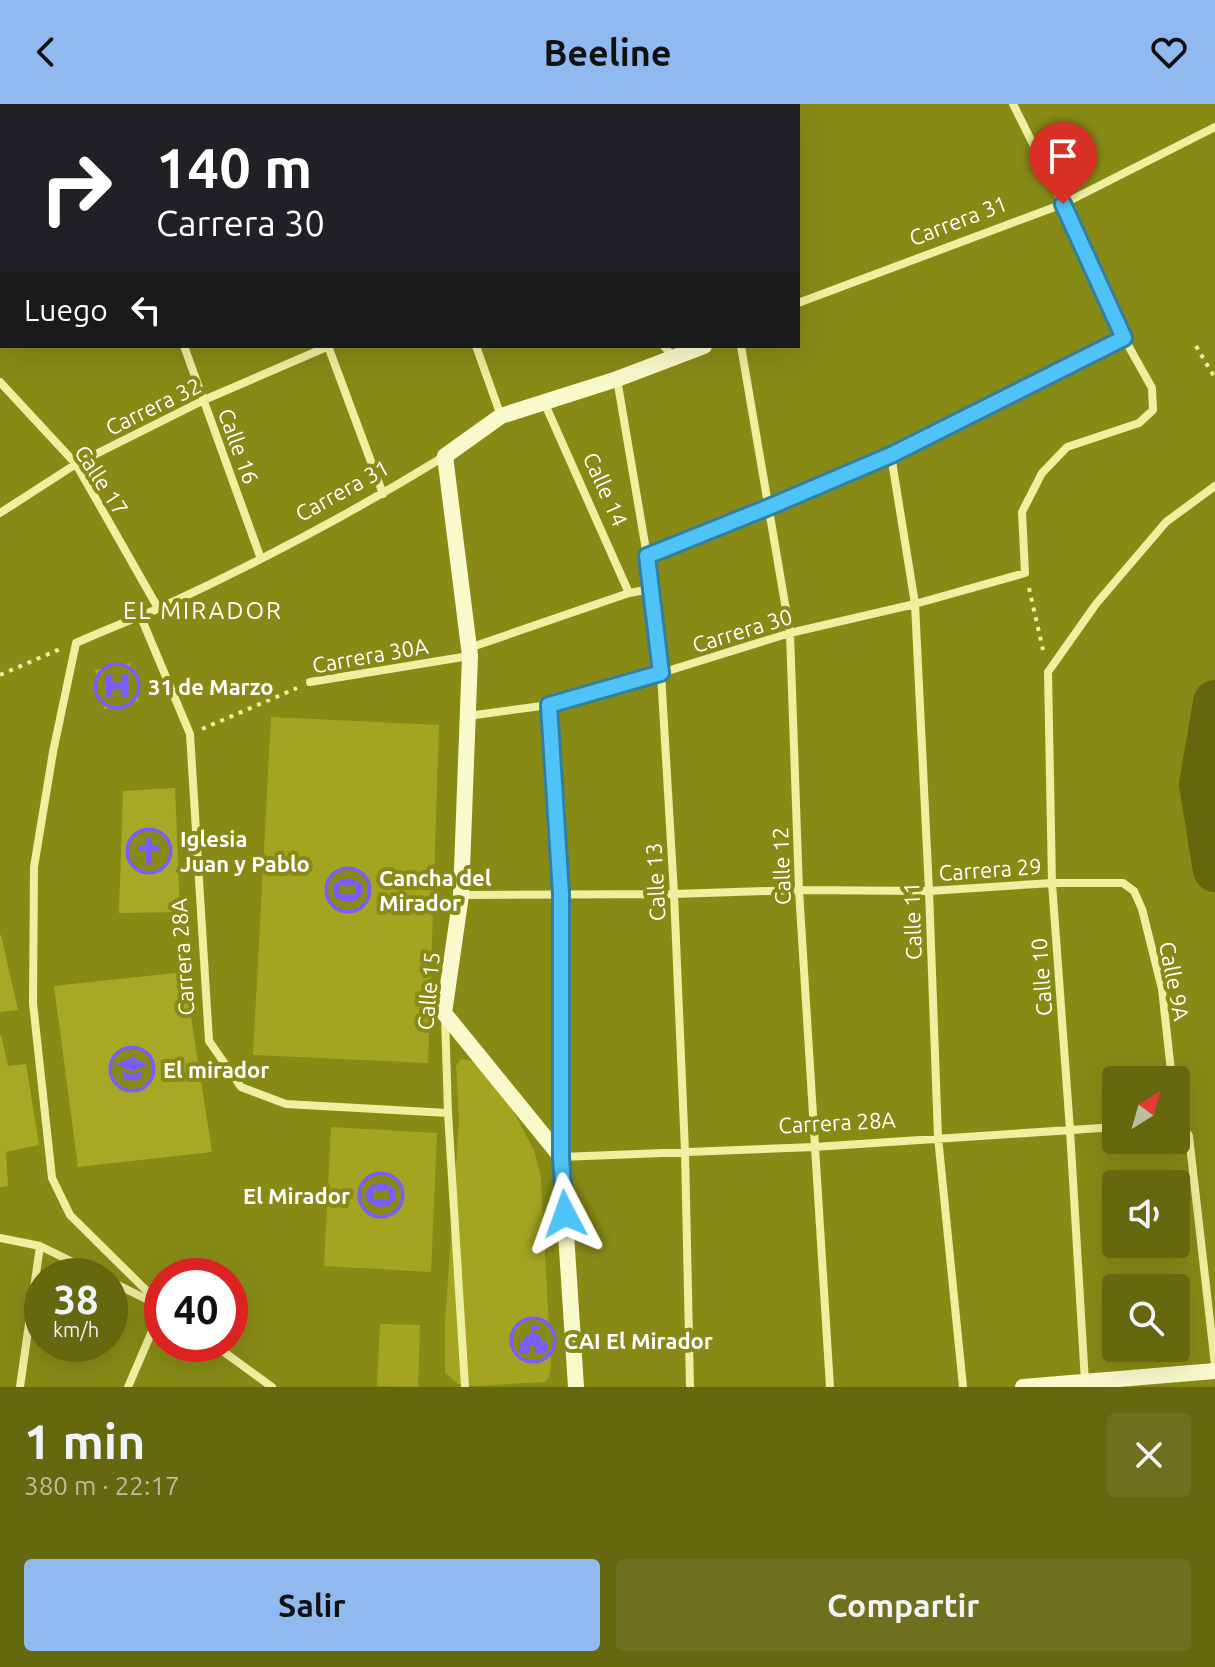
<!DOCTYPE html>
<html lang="es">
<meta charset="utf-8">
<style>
:root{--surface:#666810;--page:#6e701e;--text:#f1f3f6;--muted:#bcbe9f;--accent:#90b9f0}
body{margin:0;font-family:Ubuntu,sans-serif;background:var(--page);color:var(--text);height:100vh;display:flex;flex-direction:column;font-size:30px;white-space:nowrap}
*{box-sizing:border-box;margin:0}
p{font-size:26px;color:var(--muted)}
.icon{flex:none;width:44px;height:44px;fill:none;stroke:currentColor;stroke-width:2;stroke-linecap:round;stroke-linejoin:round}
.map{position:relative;height:1283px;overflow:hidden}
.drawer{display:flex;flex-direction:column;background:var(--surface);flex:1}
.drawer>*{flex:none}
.banner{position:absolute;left:0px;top:0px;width:800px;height:244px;box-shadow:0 8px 32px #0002;background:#202124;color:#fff;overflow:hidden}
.needle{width:52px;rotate:37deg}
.buttons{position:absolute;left:1102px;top:962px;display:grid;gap:16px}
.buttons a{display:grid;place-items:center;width:88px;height:88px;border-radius:8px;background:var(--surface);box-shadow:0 8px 32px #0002;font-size:40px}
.speed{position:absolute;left:24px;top:1154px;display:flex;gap:16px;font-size:40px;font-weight:700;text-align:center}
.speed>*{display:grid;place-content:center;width:104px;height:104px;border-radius:50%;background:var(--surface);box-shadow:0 8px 32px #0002;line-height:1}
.speed small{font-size:20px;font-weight:400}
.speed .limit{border:12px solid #d22;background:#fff;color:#111}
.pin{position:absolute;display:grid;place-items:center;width:68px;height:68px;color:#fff;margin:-82px -34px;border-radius:50% 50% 50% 0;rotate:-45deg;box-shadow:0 0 8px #0007}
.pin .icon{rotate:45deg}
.me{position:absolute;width:88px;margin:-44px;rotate:356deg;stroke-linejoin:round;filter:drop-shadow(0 0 6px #0008)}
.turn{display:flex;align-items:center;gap:28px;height:168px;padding:0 24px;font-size:36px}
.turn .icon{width:104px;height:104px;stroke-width:2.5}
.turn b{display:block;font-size:56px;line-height:68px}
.then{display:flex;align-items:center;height:76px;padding:0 24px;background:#0003;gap:16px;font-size:30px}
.round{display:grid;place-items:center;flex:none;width:84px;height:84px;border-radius:8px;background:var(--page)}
.summary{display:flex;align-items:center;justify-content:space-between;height:136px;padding:0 24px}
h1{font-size:48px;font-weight:600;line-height:60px}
.primary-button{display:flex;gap:16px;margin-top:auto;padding:16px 24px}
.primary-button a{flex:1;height:92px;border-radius:8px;background:var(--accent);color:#111;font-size:32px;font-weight:600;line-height:92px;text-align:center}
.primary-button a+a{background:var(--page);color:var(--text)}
header{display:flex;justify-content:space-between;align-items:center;height:104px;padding:0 24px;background:var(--accent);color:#111;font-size:36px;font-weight:600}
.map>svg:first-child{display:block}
.green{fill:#a3a41f}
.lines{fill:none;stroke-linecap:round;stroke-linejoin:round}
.river{stroke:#65670e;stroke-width:44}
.building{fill:#a7a925}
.path{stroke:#eeef9f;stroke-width:4;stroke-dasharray:4 6;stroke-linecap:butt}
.street{stroke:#eeef9f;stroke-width:8}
.secondary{stroke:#f9facc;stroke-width:16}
.route-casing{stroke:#337fa1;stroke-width:20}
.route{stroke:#4fc3f7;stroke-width:14}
.labels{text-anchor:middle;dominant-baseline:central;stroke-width:8;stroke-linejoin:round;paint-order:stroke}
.street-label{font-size:22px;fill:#fff;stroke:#888a16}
.poi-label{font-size:22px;font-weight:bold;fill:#fff;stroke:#888a16;text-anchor:start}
.neighbourhood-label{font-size:24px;letter-spacing:2px;fill:#fff;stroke:#888a16}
</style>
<header><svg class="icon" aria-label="back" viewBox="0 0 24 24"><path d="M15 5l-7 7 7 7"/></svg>Beeline<svg class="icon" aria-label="heart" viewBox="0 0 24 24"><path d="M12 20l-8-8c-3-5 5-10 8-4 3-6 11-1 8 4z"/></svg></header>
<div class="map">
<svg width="1215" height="1283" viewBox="0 0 1215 1283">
<rect width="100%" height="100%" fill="#888a16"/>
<path class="green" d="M271 613 439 621 428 959 253 951Z
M461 955 474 957 513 1007 534 1046 541 1074 551 1263 549 1273 545 1278 473 1282 458 1280 445 1269V1219L459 1017 456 962Z
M331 1023 437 1029 431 1168 324 1162Z
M380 1220 420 1221 418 1283 377 1282Z"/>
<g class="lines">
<path class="river" d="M1215 598 1201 681 1215 766"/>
</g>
<path class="building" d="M130 559 139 597 104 605 95 566Z
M175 684 180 808 119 809 123 687Z
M0 831H1L18 906 0 908Z
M184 868 212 1048 78 1063 54 882Z
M0 931H1L8 962 26 960 39 1041 6 1048 8 1082 0 1083Z
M522 1225 545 1226 546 1249 520 1247Z"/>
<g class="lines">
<path class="path" d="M1196 242 1215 274
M1029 484 1043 546
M0 571 60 545
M202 625 297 584"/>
<path class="street" d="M100 0 101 2
M245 0 247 2
M344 0 346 2
M488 0 490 2
M270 2 271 0
M647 2 649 0
M0 131H2
M798 199 1063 100 1215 23
M184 242 261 455
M328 242 383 390
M476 242 501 312
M664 242 673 253
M741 242 790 529 799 786 830 1283
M617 275 647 452 661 569 674 790 685 1047 690 1283
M0 278 76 360 158 504
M544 298 629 489
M891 351 915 500 929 787 938 1033 963 1283
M0 409 76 360 204 296 329 242
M647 452 769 403 891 351 1124 234
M140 511 190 630 209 937 241 983 286 1000 448 1009
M469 544 629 489 651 485
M310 578 469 552
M549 601 561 790V1053L814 1043 1116 1023
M468 612 549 601 661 569 790 529 915 500 1025 469 1022 408 1042 369 1067 343 1139 319 1153 306 1152 284 1124 234 1063 100 1013 0
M461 791 674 790 799 786 929 787 1052 779H1123L1134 787 1142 805 1162 885 1172 976
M445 912 448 1009 465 1283
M1176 1004 1180 1018 1189 1032 1215 1261
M0 1134 40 1142 101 1172
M110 1177 154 1199
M162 1202 70 1111 52 1074 33 899 34 763 53 648 76 539C105 526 134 515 162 503 259 458 354 408 445 352
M213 1240 272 1283
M1085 1278 1070 1026 1052 779 1048 568 1096 500 1166 418 1215 382
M20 1283 40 1142
M128 1283 162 1204"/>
<path class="secondary" d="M691 0 693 2
M576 1283 561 1053 444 909 461 791 470 552 445 352 501 312 617 275 704 242
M1023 1283 1215 1267"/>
</g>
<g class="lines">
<g class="route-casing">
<path id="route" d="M565 1110 561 1053V790L549 601 661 569 647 452 769 403 891 351 1124 234 1063 100"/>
</g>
<use href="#route" class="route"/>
</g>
<defs>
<g id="hospital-ring" transform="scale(2.3)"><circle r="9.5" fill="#888a16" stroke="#785dff" stroke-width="1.5"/><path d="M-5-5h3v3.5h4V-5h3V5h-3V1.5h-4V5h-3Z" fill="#785dff"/></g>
<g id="church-ring" transform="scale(2.3)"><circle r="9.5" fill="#888a16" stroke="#785dff" stroke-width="1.5"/><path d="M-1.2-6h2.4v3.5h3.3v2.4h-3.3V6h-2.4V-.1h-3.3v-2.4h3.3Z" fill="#785dff"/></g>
<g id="stadium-ring" transform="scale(2.3)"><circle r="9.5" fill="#888a16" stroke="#785dff" stroke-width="1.5"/><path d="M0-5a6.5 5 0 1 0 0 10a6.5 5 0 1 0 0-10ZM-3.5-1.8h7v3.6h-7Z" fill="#785dff"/></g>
<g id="school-ring" transform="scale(2.3)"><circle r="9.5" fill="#888a16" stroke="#785dff" stroke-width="1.5"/><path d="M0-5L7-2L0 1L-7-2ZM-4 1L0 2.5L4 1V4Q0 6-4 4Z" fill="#785dff"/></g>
<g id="civic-ring" transform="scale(2.3)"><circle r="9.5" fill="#888a16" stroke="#785dff" stroke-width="1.5"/><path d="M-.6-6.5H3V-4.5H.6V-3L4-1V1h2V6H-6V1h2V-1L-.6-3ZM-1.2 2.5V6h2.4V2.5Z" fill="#785dff"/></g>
</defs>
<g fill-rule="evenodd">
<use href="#hospital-ring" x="117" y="582"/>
<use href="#church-ring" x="149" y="747"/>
<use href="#stadium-ring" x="348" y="786"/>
<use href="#school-ring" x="132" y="965"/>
<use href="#stadium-ring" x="381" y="1091"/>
<use href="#civic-ring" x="533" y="1236"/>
</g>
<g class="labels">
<g class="street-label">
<text transform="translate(958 116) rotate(-21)">Carrera 31</text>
<text transform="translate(153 302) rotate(-26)">Carrera 32</text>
<text transform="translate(239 342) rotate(70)">Calle 16</text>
<text transform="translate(102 376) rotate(57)">Calle 17</text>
<text transform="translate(606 385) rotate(66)">Calle 14</text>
<text transform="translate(342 386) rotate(-29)">Carrera 31</text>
<text transform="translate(742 526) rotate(-17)">Carrera 30</text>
<text transform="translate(370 551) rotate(-10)">Carrera 30A</text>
<text transform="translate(781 762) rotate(-92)">Calle 12</text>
<text transform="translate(990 765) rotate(-4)">Carrera 29</text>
<text transform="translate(655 778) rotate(-93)">Calle 13</text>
<text transform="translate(912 817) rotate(-92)">Calle 11</text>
<text transform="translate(182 853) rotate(-94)">Carrera 28A</text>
<text transform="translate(1041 873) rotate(-94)">Calle 10</text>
<text transform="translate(1175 877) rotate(79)">Calle 9A</text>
<text transform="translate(428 887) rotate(-85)">Calle 15</text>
<text transform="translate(837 1018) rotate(-3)">Carrera 28A</text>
</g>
<g class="poi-label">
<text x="148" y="582">31 de Marzo</text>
<text x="180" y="734">Iglesia<tspan x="180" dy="25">Juan y Pablo</tspan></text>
<text x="379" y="773">Cancha del<tspan x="379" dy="25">Mirador</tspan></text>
<text x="163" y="965">El mirador</text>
<text x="350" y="1091" text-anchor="end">El Mirador</text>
<text x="564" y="1236">CAI El Mirador</text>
</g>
<g class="neighbourhood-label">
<text x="203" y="506">EL MIRADOR</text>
</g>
</g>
</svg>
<div class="buttons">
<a><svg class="needle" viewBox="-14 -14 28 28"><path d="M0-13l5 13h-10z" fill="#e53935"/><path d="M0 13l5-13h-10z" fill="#bcbe9f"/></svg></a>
<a><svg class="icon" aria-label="sound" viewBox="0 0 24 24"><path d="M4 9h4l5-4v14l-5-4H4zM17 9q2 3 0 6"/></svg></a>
<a><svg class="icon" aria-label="search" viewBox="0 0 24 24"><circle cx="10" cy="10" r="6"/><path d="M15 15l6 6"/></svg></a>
</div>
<div class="speed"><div>38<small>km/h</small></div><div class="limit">40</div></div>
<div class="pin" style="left:1063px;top:100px;background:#d93025"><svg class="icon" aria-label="arrive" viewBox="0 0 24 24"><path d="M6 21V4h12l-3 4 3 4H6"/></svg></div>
<svg class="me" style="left:565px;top:1110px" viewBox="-20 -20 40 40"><path d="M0-17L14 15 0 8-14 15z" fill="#4fc3f7" stroke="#fff" stroke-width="4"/></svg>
<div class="banner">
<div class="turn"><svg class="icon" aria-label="right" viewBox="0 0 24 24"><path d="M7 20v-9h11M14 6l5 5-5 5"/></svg><div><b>140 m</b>Carrera 30</div></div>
<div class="then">Luego<svg class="icon" aria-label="left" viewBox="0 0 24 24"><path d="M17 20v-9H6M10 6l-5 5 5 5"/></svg></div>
</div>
</div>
<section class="drawer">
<div class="summary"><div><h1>1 min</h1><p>380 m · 22:17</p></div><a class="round"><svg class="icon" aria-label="close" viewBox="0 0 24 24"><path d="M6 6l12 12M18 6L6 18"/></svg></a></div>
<div class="primary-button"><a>Salir</a><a>Compartir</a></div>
</section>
